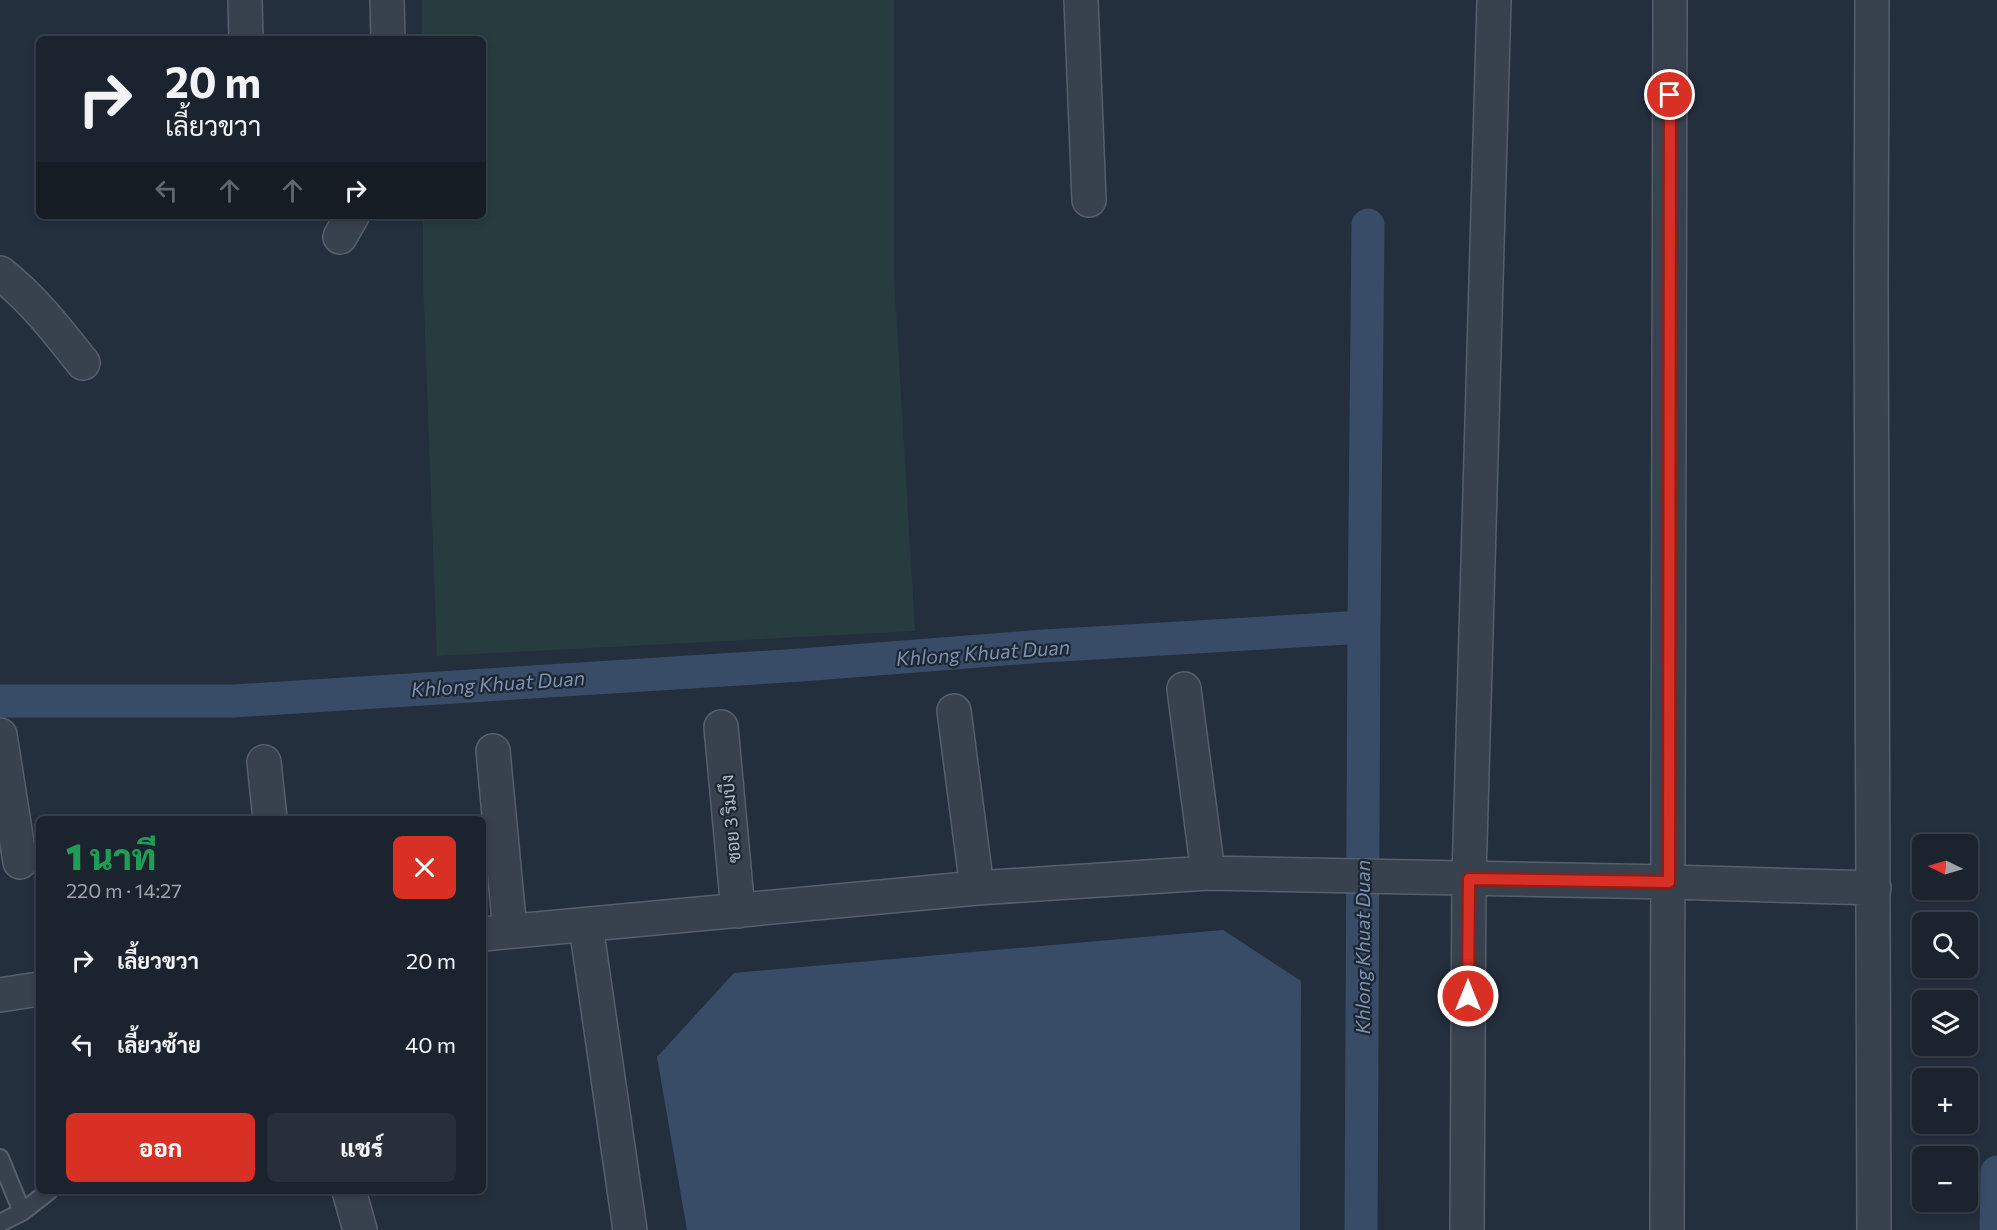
<!DOCTYPE html>
<html lang="th">
<meta charset="utf-8">
<style>
:root{--surface:#1b232e;--page:#282f3a;--text:#f1f3f6;--muted:#a0a4aa;--line:#39404a;--accent:#d93025}
body{margin:0;font-family:Commissioner,Sarabun,sans-serif;background:var(--page);color:var(--text);height:100vh;display:flex;flex-direction:column;font-size:22px;white-space:nowrap}
*{box-sizing:border-box;margin:0}
p{font-size:20px;color:var(--muted)}
.icon{flex:none;width:33px;height:33px;fill:none;stroke:currentColor;stroke-width:2;stroke-linecap:round;stroke-linejoin:round}
.map{position:relative;flex:1;overflow:hidden}
.panel{position:absolute;left:36px;top:816px;width:450px;height:378px;display:flex;flex-direction:column;background:var(--surface);border-radius:9px;box-shadow:0 3px 9px #0003,0 0 0 2px var(--line)}
.panel>*{flex:none}
.guide{position:absolute;left:36px;top:36px;width:450px;height:183px;border-radius:9px;box-shadow:0 3px 9px #0003,0 0 0 2px var(--line);background:#1b232e;color:var(--text);overflow:hidden}
.needle{width:39px;rotate:275deg}
.fabs{position:absolute;left:1912px;top:834px;display:grid;gap:12px}
.fabs a{display:grid;place-items:center;width:66px;height:66px;border-radius:9px;background:var(--surface);box-shadow:0 3px 9px #0003,0 0 0 2px var(--line);font-size:30px}
.pin{position:absolute;display:grid;place-items:center;width:51px;height:51px;color:#fff;margin:-26px;border:3px solid #fff;border-radius:50%;box-shadow:0 2px 6px #0007}
.me{position:absolute;width:66px;margin:-33px;rotate:0deg;stroke-linejoin:round;filter:drop-shadow(0 0 4px #0008)}
.turn{display:flex;align-items:center;gap:21px;height:126px;padding:0 30px;font-size:27px}
.turn .icon{width:78px;height:78px;stroke-width:2.5}
.turn b{display:block;font-size:42px;line-height:51px}
.lanes{display:flex;align-items:center;height:57px;padding:0 30px;background:#0003;justify-content:center;gap:30px;direction:ltr}
.lanes .off{opacity:.35}
.round{display:grid;place-items:center;flex:none;width:63px;height:63px;border-radius:9px;background:var(--page)}
.head{display:flex;align-items:center;justify-content:space-between;height:102px;padding:0 30px}
h1{font-size:36px;font-weight:800;line-height:45px;color:#1e9e55}
.cta{display:flex;gap:12px;margin-top:auto;padding:12px 30px}
.cta a{flex:1;height:69px;border-radius:9px;background:var(--accent);color:#fff;font-size:24px;font-weight:800;line-height:69px;text-align:center}
.cta a+a{background:var(--page);color:var(--text)}
ul{padding:0;list-style:none}
li{display:flex;align-items:center;gap:18px;height:84px;padding:0 30px}
li div{flex:1}
li b{display:block;font-size:22px}
li em{font-style:normal}
.map>svg:first-child{display:block}
.green{fill:#263c3f}
.water{fill:#394c67}
.lines{fill:none;stroke-linecap:round;stroke-linejoin:round}
.canal{stroke:#394c67;stroke-width:33}
.service-casing{stroke:#565f6c;stroke-width:20}
.minor-casing{stroke:#565f6c;stroke-width:36}
.service{stroke:#38414e;stroke-width:16}
.minor{stroke:#38414e;stroke-width:33}
.route-casing{stroke:#8d1f18;stroke-width:15}
.route{stroke:#d93025;stroke-width:10}
.labels{text-anchor:middle;dominant-baseline:central;stroke-width:4.5;stroke-linejoin:round;paint-order:stroke}
.street-label{font-size:18px;fill:#b4bcc9;stroke:#1d2633}
.water-label{font-size:20px;font-style:italic;fill:#7c92b1;stroke:#1d2633}
</style>
<div class="map">
<svg width="1997" height="1230" viewBox="0 0 1997 1230">
<rect width="100%" height="100%" fill="#242f3e"/>
<path class="green" d="M422 0H894V277L915 631 437 656 423 279V216H483V39H422Z"/>
<path class="water" d="M1223 930 1301 981 1300 1230H687L657 1057 734 973Z"/>
<g class="lines">
<path class="canal" d="M1364 627 1368 225
M0 701H233L801 665 1044 646 1364 627 1361 1230
M1996 1230 1997 1172"/>
<g class="service-casing">
<path id="service" d="M0 1158 22 1212
M0 1223 22 1212 49 1191"/>
</g>
<g class="minor-casing">
<path id="minor" d="M245 0 246 39
M387 0 388 39
M1081 0 1089 200
M1872 0C1869 410 1874 820 1874 1230
M340 237 352 216
M0 273C33 299 57 330 83 363
M1184 689 1208 873
M954 711 977 888
M721 727 738 911
M0 735 20 862
M493 751 510 931
M264 762 270 819
M586 926 630 1230
M483 934 977 888 1208 873 1669 882 1874 888
M0 995 39 989
M349 1191 360 1230
M1467 1230 1469 879 1494 0
M1667 1230 1670 0"/>
</g>
<use href="#service" class="service"/>
<use href="#minor" class="minor"/>
</g>
<g class="lines">
<g class="route-casing">
<path id="route" d="M1468 996 1469 879 1669 882 1670 95"/>
</g>
<use href="#route" class="route"/>
</g>
<g class="labels">
<g class="street-label">
<text transform="translate(730 819) rotate(-95)">ซอย 3 ริมบึง</text>
</g>
<g class="water-label">
<text transform="translate(983 652) rotate(-4)">Khlong Khuat Duan</text>
<text transform="translate(498 683) rotate(-4)">Khlong Khuat Duan</text>
<text transform="translate(1362 947) rotate(-90)">Khlong Khuat Duan</text>
</g>
</g>
</svg>
<div class="fabs">
<a><svg class="needle" viewBox="-14 -14 28 28"><path d="M0-13l5 13h-10z" fill="#e53935"/><path d="M0 13l5-13h-10z" fill="#a0a4aa"/></svg></a>
<a><svg class="icon" aria-label="search" viewBox="0 0 24 24"><circle cx="10" cy="10" r="6"/><path d="M15 15l6 6"/></svg></a>
<a><svg class="icon" aria-label="layers" viewBox="0 0 24 24"><path d="M12 4l9 5-9 5-9-5zM3 14l9 5 9-5"/></svg></a>
<a>+</a>
<a>−</a>
</div>
<div class="pin" style="left:1670px;top:95px;background:#d93025"><svg class="icon" aria-label="arrive" viewBox="0 0 24 24"><path d="M6 21V4h12l-3 4 3 4H6"/></svg></div>
<svg class="me" style="left:1468px;top:996px" viewBox="-20 -20 40 40"><circle r="17" fill="#d93025" stroke="#fff" stroke-width="3"/><path d="M0-11L8 9 0 5-8 9z" fill="#fff"/></svg>
<div class="guide">
<div class="turn"><svg class="icon" aria-label="right" viewBox="0 0 24 24"><path d="M7 20v-9h11M14 6l5 5-5 5"/></svg><div><b>20 m</b>เลี้ยวขวา</div></div>
<div class="lanes"><svg class="icon off" aria-label="left" viewBox="0 0 24 24"><path d="M17 20v-9H6M10 6l-5 5 5 5"/></svg><svg class="icon off" aria-label="ahead" viewBox="0 0 24 24"><path d="M12 20V5M6 11l6-6 6 6"/></svg><svg class="icon off" aria-label="ahead" viewBox="0 0 24 24"><path d="M12 20V5M6 11l6-6 6 6"/></svg><svg class="icon" aria-label="right" viewBox="0 0 24 24"><path d="M7 20v-9h11M14 6l5 5-5 5"/></svg></div>
</div>
<section class="panel">
<div class="head"><div><h1>1 นาที</h1><p>220 m · 14:27</p></div><a class="round" style="background:#d93025;color:#fff"><svg class="icon" aria-label="close" viewBox="0 0 24 24"><path d="M6 6l12 12M18 6L6 18"/></svg></a></div>
<ul>
<li><svg class="icon" aria-label="right" viewBox="0 0 24 24"><path d="M7 20v-9h11M14 6l5 5-5 5"/></svg><div><b>เลี้ยวขวา</b></div><em>20 m</em></li>
<li><svg class="icon" aria-label="left" viewBox="0 0 24 24"><path d="M17 20v-9H6M10 6l-5 5 5 5"/></svg><div><b>เลี้ยวซ้าย</b></div><em>40 m</em></li>
</ul>
<div class="cta"><a>ออก</a><a>แชร์</a></div>
</section>
</div>
